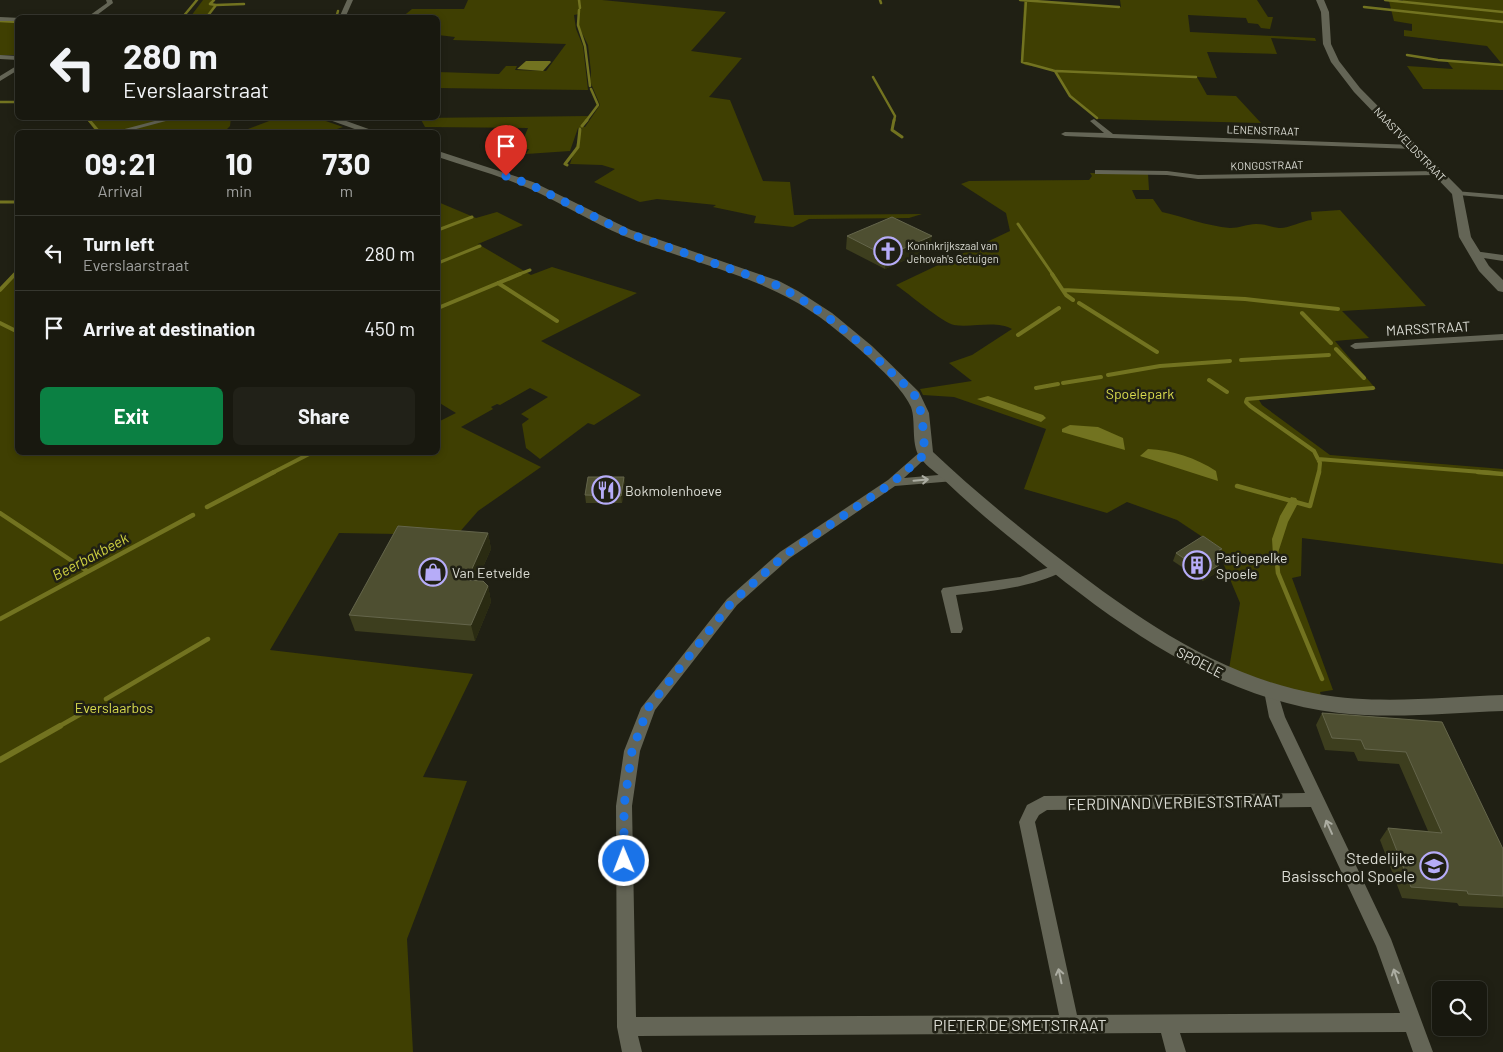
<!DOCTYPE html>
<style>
:root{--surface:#18180f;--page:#212118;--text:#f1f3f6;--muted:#9fa09e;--line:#36372f;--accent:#0b8043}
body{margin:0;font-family:Barlow,sans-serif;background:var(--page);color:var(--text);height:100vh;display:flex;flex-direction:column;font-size:19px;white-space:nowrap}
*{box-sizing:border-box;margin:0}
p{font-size:16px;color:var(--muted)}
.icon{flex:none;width:28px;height:28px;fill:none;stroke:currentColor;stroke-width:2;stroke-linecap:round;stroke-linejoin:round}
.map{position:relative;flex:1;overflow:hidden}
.sheet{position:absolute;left:15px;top:130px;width:425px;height:325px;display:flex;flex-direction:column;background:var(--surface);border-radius:8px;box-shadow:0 2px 8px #0003,0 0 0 1px var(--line)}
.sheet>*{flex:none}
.hud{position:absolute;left:15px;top:15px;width:425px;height:105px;border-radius:8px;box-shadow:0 2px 8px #0003,0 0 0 1px var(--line);background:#18180f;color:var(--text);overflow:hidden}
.fabs{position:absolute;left:1432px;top:981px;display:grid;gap:10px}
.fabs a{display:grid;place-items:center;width:55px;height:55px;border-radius:8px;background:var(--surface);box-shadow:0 2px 8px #0003,0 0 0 1px var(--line);font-size:25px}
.pin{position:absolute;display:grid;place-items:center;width:42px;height:42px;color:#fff;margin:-51px -21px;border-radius:50% 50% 50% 0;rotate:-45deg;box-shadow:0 0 5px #0007}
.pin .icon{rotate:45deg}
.me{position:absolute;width:55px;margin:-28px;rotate:359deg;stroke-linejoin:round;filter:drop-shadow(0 0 4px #0008)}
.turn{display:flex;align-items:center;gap:18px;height:105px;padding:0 25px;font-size:22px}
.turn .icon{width:65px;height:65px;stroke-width:2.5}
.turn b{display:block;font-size:35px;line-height:42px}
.eta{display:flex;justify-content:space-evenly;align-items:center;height:85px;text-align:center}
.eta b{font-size:30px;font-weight:700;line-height:35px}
.button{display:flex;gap:10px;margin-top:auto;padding:10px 25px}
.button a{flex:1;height:58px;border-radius:8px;background:var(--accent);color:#fff;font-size:20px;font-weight:700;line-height:58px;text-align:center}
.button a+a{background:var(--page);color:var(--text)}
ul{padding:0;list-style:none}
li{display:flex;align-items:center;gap:15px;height:75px;padding:0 25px;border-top:1px solid var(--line)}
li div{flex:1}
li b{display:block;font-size:19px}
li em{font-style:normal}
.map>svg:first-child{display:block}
.green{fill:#3f3f02}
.water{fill:#727320}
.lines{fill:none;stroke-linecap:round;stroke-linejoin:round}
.stream-far4{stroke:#727320;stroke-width:2.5}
.stream-far3{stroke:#727320;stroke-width:3}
.stream-far2{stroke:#727320;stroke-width:4}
.stream-far1{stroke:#727320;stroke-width:4.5}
.stream{stroke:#727320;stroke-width:6}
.street{fill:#646556;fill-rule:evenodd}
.secondary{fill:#646556;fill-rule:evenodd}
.wall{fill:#3d3e1e}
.shaded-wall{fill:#2a2b12}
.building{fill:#4e4f31;stroke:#64654b}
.oneway{stroke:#acada2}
.route{stroke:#1a73e8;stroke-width:9;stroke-dasharray:0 16.2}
.labels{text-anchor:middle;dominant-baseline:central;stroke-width:5;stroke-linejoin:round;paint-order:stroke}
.far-street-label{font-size:11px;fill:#dcddd5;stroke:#202014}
.far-poi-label{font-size:11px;fill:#dcddd5;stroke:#202014;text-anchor:start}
.street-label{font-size:14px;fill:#dcddd5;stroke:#202014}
.park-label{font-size:14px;fill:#d9db4e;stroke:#202014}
.poi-label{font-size:14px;fill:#dcddd5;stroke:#202014;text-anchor:start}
.water-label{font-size:15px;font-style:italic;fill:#ced040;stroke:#202014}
.near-street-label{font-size:16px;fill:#dcddd5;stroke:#202014}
.near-poi-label{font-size:16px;fill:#dcddd5;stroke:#202014;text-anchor:end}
</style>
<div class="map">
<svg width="1503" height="1052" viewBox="0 0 1503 1052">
<rect width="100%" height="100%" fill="#202014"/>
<path class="green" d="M203 0H215L212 4H217L207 17 191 16Z
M468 0H602L726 12 691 51 742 58 709 97 730 100 763 181 790 182 794 215 922 214 909 218 809 219 793 227 754 223 756 216 713 207 716 205 657 199 640 202 594 182 615 169 602 165 570 164 582 128H578L570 151 526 154 529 149H519L528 128 425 127 420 118 589 116 583 127H585L600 105 590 81 591 72 588 45 579 27V14L574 15 576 29 583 46 588 90 438 88V72L499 74 506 66H517L515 70 546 71 566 44 453 40 455 37 438 35V18H401L412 9H464Z
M1120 0H1257L1268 17H1273L1270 29 1261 28 1258 24 1248 23 1246 18 1188 15 1190 32 1315 38 1316 41 1271 38 1277 54 1207 52 1217 78 1197 77 1207 95 1236 96 1261 123 1098 119C1082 107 1061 92 1057 70L1025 65 1021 62 1024 1 1121 7Z
M1403 0H1503V90L1423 89 1407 66 1453 69 1447 61 1502 64 1487 46 1404 36V30L1412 31V24L1394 21 1389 1 1402 2Z
M0 20H17V55H0Z
M86 118H231L230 126 224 132H96Z
M277 118H317L343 127 328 132H240Z
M1090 173 1148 174 1149 190H1132L1136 199H1153L1162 212C1184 217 1207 226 1230 228 1240 228 1247 224 1256 224 1265 224 1271 227 1279 228 1287 229 1301 221 1312 220L1311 212 1340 210 1426 306 1342 311 1369 338 1335 341 1376 389 1259 400 1262 405 1330 455 1503 469V564L1302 538 1301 576 1292 578 1333 690 1320 692 1321 696 1299 692 1229 669 1240 603 1216 546 1177 520 1127 502 1107 513 1024 489 1046 429 954 397 923 395 920 389 972 381 949 363 972 355 1012 329C996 320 972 328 954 325 943 323 908 293 896 285L1010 231 1006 213 961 184 969 181 1089 180 1092 176Z
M438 202 476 218 497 212 523 225 478 244 531 275 552 267 637 293 541 341 641 395 594 425 588 423 540 459 526 448 522 424 529 419 521 414 548 397 530 388 500 405 497 404 491 407 493 409 461 427 541 467 478 511 457 535 339 533 270 650 473 674 423 777 467 781 407 939 413 1052H0V289L17 269 18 452H438V422L456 413 438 402Z"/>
<path class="water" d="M526 61H550L551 62 543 71 517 69Z
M988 396 1043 415 1046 418 1041 422 977 399Z
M1070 425 1098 427 1123 438 1125 450 1062 432V429Z
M1148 449C1172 450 1196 458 1216 471L1218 481 1140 456Z
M1291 497 1296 498 1300 505H1297L1288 522 1276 559 1273 555 1272 539 1280 516Z"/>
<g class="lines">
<path class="stream-far4" d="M579 0 580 8
M880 0 881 3
M1020 0 1119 7
M1026 0 1022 62 1055 71 1070 96 1097 118
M1385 0 1503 12
M216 5 244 4
M1364 7 1503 22
M579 10 578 25 585 46 590 86
M182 18 197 0
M206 18 216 5 210 4 214 0
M336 18 338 11
M0 21 18 22
M1407 55 1438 60 1503 65
M1056 71 1196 77
M873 77 895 116 894 121
M0 102H18
M88 118 90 121
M586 121 598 105 591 89"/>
<path class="stream-far3" d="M89 120 99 132
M894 120 892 130 902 137
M582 126 587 120
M567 165 565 164 578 147 580 129
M0 202H18
M1018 224 1053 275
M438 230 472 217
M438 263 480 246
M14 275 18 271
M517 275 530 270"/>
<path class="stream-far2" d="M1052 274 1066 295 1073 300
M498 283 557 321
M0 290 15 274
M1063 290 1245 299 1338 309
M1079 303 1157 352
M438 308 520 274
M1302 313 1331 343
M0 323 18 332
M1018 335 1059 308
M1336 349 1364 378
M1241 360 1329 355
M1108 375 1160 366 1230 361
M1209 380 1227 392
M1063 383 1101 377
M1036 388 1058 384
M1318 459 1494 473
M272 473 313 452
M1319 473 1320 463 1314 451 1250 406 1246 402 1247 399 1373 388"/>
<path class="stream-far1" d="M1478 472 1503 474
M1237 486 1310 506 1319 472
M207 507 274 472
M0 513 87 571
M1276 552 1278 573 1322 679
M0 619 193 515
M106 699 208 639
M58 727 88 710"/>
<path class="stream" d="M0 760 60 726"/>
<path class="street" d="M106 0H112L113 3 93 18H86L107 3Z
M347 0H353L345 18H339Z
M0 55 18 56V60L0 59Z
M18 65V70L0 81V76Z
M166 118H177L125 132 121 130Z
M1094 119 1113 134 1414 145 1418 147 1414 149 1111 138 1065 136 1061 134 1065 132 1104 133 1090 121Z
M1095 170 1167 171 1198 175 1437 171 1441 173 1437 175 1198 179 1167 175 1098 174H1095Z
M1455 191 1503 195V199L1458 195H1455Z
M1474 251 1503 255V261L1471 256 1470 254Z
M1503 334V340L1355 349 1350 346 1355 343Z
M925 450 931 453 929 455 904 478 950 474 954 475 956 478 954 481 895 486 790 558 737 605 655 710 640 751 632 806 636 1017 1059 1015 1019 822 1027 805 1044 796 1305 793 1269 717 1264 691 1266 687 1271 685 1276 687 1285 717 1391 939 1433 1052H1413L1406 1032 1180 1033 1186 1052H1166L1161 1033 638 1036 642 1052H622L617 1027 616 806 624 751 641 708 727 599 780 552 888 480 921 451ZM1311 807 1376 946 1400 1013 1077 1015 1035 822 1039 815 1047 810Z
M1059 564 1064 565 1066 568 1064 571C1030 588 993 591 956 595L963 629 961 633H951L941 591 943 588 1020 577Z"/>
<path class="secondary" d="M1316 0H1324L1329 12 1331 44 1339 61 1360 88 1462 191 1471 237 1489 266 1503 280V292L1498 291 1479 271 1459 237 1452 194 1354 92 1331 62 1323 44 1321 12Z
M0 17 21 18H18V21H0Z
M324 118H338L377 132H363Z
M438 151 533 182 631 230 779 281 798 291 832 313 872 346 919 392 929 413 933 452C970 487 1010 520 1051 552 1131 614 1216 676 1318 694 1379 705 1442 697 1503 695V711C1448 713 1393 719 1339 713 1217 699 1115 624 1023 548 995 526 968 503 942 478 934 471 924 464 919 456 911 443 916 421 911 407 901 382 844 335 821 318 762 275 690 263 624 236 591 222 560 202 528 188 499 175 467 167 438 157Z"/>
</g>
<path class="wall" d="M847 236 930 249 885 269 846 249Z
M624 477 625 485 622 503H586L585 495Z
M488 533 491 549 477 581 488 586 491 602 475 641 355 631 349 615Z
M1221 552V562L1217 564 1216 573 1203 581 1173 561 1176 553Z
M1322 713 1442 722 1503 849V908L1459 906 1457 903 1402 898 1380 840 1388 828 1428 831 1399 764 1358 761 1354 752 1325 750 1316 725Z"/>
<path class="shaded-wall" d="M932 236 930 249 885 269 886 256Z
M624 477 625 485 622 503 621 496Z
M488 533 491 549 470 596 467 580Z
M1224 554 1221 562 1210 569 1213 561Z
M1219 565 1216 573 1203 581 1206 573Z
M488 586 491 602 475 641 471 625Z"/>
<path class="building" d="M892 217 932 236 886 256 847 236Z
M588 477H624L621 496 585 495Z
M398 526 488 533 467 580 483 581 488 586 471 625 349 615Z
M1203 536 1222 549 1219 550 1224 554 1213 561 1219 565 1206 573 1176 553Z
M1322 713 1442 722 1503 849V896L1468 894 1467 891 1411 887 1388 828 1442 833 1406 752 1365 749 1361 740 1332 738Z"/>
<defs><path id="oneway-shaft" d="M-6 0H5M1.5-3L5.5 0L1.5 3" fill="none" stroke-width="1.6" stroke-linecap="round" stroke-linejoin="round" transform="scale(1.25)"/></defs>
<g class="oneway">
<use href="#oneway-shaft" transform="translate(921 480) rotate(-5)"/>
<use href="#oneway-shaft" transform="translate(1329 827) rotate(-114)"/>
<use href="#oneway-shaft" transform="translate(1060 976) rotate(-102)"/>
<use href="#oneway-shaft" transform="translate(1396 976) rotate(-109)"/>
</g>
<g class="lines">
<path class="route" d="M506 176 529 184 627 233 774 284C820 307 857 339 894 375 901 382 913 390 917 400 924 416 923 437 925 454L892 483 785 555 732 602 648 708 632 751 624 806V861"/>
</g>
<defs>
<g id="church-ring" transform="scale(1.4375)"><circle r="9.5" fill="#202014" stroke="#b6acf8" stroke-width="1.5"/><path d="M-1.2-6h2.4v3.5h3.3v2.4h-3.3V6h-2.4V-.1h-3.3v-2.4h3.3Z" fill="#b6acf8"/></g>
<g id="restaurant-ring" transform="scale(1.4375)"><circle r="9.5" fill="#202014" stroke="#b6acf8" stroke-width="1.5"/><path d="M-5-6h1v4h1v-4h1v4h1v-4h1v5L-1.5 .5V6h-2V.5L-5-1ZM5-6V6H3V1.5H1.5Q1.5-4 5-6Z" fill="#b6acf8"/></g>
<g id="building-ring" transform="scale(1.4375)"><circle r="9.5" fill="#202014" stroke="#b6acf8" stroke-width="1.5"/><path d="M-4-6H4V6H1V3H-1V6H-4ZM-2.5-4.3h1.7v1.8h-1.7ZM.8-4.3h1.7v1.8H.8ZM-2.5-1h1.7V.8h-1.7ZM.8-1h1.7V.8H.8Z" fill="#b6acf8"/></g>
<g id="shop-ring" transform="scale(1.4375)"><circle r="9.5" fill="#202014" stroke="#b6acf8" stroke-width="1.5"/><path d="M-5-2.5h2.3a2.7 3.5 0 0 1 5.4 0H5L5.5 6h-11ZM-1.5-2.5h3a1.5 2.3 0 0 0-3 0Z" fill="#b6acf8"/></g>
<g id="school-ring" transform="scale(1.4375)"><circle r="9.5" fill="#202014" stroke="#b6acf8" stroke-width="1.5"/><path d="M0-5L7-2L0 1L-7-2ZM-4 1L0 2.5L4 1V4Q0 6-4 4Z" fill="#b6acf8"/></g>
</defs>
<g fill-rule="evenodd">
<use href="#church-ring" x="888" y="251"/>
<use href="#restaurant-ring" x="606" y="490"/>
<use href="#building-ring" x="1197" y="565"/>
<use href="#shop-ring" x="433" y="572"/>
<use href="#school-ring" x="1434" y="866"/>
</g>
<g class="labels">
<g class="far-street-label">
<text transform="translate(1263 130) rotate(2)">LENENSTRAAT</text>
<text transform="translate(1410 144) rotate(46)">NAASTVELDSTRAAT</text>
<text transform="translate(1267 165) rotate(-1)">KONGOSTRAAT</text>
</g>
<g class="far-poi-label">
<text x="907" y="245">Koninkrijkszaal van<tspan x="907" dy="13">Jehovah's Getuigen</tspan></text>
</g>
<g class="street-label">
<text transform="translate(1428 328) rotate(-3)">MARSSTRAAT</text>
<text transform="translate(1200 662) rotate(27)">SPOELE</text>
</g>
<g class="park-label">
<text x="1140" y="393">Spoelepark</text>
<text x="114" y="707">Everslaarbos</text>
</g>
<g class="poi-label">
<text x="625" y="490">Bokmolenhoeve</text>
<text x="1216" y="557">Patjoepelke<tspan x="1216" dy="16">Spoele</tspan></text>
<text x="452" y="572">Van Eetvelde</text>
</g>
<g class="water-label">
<text transform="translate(90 556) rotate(-28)">Beerbakbeek</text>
</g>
<g class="near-street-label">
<text transform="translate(1174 802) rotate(-1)">FERDINAND VERBIESTSTRAAT</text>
<text x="1020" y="1024">PIETER DE SMETSTRAAT</text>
</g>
<g class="near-poi-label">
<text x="1415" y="857">Stedelijke<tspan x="1415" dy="18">Basisschool Spoele</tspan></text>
</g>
</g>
</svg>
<div class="fabs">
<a><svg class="icon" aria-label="search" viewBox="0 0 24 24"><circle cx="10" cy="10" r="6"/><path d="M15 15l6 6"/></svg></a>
</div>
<div class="pin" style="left:506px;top:176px;background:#d93025"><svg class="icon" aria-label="arrive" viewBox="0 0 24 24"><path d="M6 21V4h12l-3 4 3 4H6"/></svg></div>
<svg class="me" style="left:624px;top:861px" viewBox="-20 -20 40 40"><circle r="17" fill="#1a73e8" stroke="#fff" stroke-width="3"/><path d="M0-11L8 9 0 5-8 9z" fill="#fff"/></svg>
<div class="hud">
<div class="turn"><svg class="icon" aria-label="left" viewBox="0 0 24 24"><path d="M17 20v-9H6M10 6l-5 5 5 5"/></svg><div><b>280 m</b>Everslaarstraat</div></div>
</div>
<section class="sheet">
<div class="eta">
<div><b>09:21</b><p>Arrival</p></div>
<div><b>10</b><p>min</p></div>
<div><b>730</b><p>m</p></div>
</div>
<ul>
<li><svg class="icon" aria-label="left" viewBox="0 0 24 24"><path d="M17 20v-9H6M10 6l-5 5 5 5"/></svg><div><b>Turn left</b><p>Everslaarstraat</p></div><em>280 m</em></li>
<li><svg class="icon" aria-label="arrive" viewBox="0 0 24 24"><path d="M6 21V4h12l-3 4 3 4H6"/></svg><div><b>Arrive at destination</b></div><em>450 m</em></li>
</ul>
<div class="button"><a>Exit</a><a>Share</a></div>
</section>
</div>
